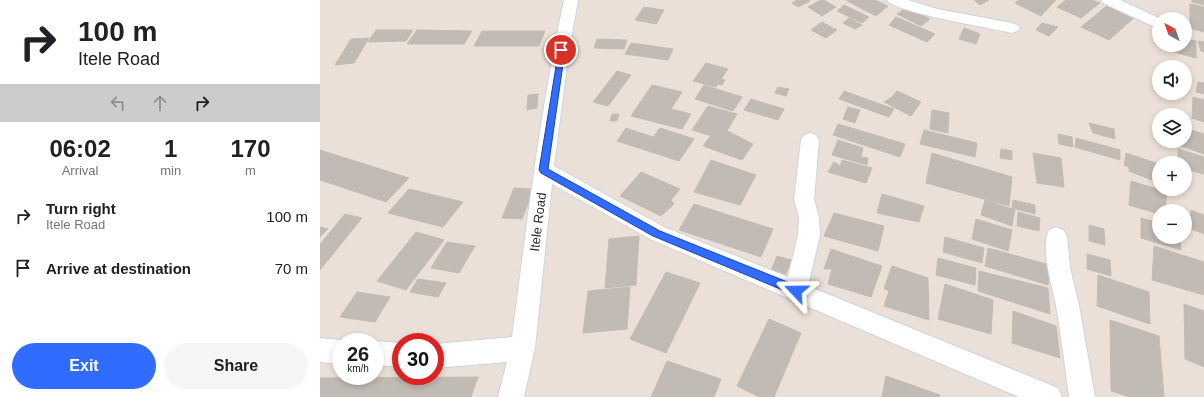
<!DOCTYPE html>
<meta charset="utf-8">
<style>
:root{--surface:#fff;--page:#f6f6f6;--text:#202124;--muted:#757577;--accent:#306cff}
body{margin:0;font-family:Arial,sans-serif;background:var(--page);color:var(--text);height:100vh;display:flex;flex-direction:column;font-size:15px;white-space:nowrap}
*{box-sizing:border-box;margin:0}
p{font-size:13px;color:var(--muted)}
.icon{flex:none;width:22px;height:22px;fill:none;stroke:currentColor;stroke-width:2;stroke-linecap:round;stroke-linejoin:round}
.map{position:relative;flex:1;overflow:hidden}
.drawer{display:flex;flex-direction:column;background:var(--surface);width:320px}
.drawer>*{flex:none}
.guide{background:#fff;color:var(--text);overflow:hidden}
.needle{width:26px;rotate:320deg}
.tools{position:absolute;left:832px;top:12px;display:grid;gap:8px}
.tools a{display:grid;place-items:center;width:40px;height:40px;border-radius:50%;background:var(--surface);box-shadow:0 2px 6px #0003;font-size:20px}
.speed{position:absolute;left:12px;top:333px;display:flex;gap:8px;font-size:20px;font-weight:700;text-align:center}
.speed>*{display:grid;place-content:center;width:52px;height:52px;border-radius:50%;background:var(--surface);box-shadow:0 2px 6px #0003;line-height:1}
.speed small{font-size:10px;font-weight:400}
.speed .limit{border:6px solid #d22;background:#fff;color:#111}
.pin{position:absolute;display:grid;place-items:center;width:34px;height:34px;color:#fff;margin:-17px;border:2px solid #fff;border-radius:50%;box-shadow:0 1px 4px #0007}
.me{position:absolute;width:44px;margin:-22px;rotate:293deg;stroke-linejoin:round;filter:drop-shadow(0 0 3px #0008)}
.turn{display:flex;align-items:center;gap:14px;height:84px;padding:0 12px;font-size:18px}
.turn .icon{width:52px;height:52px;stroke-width:2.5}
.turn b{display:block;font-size:28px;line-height:34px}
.lanes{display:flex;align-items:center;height:38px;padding:0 12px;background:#0003;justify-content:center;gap:20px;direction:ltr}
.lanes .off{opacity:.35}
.eta{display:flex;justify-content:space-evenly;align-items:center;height:68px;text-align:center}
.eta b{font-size:24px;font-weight:800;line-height:28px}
.button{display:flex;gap:8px;margin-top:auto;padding:8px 12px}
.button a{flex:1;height:46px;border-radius:24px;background:var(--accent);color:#fff;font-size:16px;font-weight:800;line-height:46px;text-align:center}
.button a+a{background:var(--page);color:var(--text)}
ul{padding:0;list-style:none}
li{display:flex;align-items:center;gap:12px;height:52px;padding:0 12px}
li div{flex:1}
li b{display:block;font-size:15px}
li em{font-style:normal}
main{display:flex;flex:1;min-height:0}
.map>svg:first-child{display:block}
.building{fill:#c2bab4;stroke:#c5bcb1}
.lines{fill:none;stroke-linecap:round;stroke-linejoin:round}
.minor-casing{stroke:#ccd3e1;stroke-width:2}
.minor{fill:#fff;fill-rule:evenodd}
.route{fill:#306cff;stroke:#1f46a6}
.labels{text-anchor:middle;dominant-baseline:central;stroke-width:3;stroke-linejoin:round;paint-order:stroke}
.street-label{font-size:13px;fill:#272727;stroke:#fff}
</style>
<main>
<section class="drawer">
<div class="guide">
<div class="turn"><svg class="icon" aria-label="right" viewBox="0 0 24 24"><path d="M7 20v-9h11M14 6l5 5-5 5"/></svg><div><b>100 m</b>Itele Road</div></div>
<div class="lanes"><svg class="icon off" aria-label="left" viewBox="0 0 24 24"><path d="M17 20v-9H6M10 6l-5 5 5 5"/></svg><svg class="icon off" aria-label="ahead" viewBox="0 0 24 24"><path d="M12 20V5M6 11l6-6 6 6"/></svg><svg class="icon" aria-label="right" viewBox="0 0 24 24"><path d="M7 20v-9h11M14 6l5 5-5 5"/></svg></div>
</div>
<div class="eta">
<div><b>06:02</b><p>Arrival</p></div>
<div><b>1</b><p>min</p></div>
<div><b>170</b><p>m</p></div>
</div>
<ul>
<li><svg class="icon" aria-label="right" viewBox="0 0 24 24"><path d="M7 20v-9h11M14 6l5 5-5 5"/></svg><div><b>Turn right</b><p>Itele Road</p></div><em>100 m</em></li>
<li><svg class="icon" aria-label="arrive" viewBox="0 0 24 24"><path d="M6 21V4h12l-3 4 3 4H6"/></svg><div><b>Arrive at destination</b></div><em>70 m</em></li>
</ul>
<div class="button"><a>Exit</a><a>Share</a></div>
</section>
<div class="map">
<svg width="884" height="397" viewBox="0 0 884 397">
<rect width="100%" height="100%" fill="#ebe0d7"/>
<path class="building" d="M477 0H489L490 1 478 7 472 3Z
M501 0H504L516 7 502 16 488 7Z
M528 0H555L568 6 556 16 527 1Z
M654 0H669L660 5Z
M699 0H736L721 16 695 3Z
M746 0H772L780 3 761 18 737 7Z
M872 0H884V5L872 2Z
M789 4 816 16 789 40 761 27Z
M870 4 884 7V32L870 28Z
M524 5 549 17 542 23 517 11Z
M324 7 344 10 336 24 315 20Z
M587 7 610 19 601 26 577 14Z
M576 17 615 34 607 42 569 25Z
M529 18 542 25 535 29 523 23Z
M502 22 517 30 506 38 491 30Z
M722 23 738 27 729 36 716 30Z
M644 28 660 34 656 44 639 39Z
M56 30H93L86 41 48 42Z
M97 30 152 31 144 44H87Z
M162 31H225L219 46H154Z
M49 38 34 63 15 65 31 39Z
M277 39 307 40 304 49 274 48Z
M865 39 876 41V58L854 52V45H865Z
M878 41 884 42V52L881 51Z
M311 43 353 49 348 60 305 54Z
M386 63 408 69 401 79 405 80 402 85 398 84 396 87 373 81Z
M297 71 311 75 288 106 273 102Z
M878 82 884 83V94L876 92Z
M332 85 362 92 351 109 371 114 362 129 311 116Z
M384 85 422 97 413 111 375 99Z
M458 87 469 89 466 96 455 93Z
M524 91 574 109 569 117 519 99Z
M577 91 601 102 591 116 564 102 572 97Z
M218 94 217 108 207 110 208 95Z
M873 97 884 100V122L872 118Z
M431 99 464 109 458 120 424 110Z
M388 106 417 114 402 139 372 130Z
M528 107 540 110 535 123 523 119Z
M612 110 629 113 628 133 610 129Z
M292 114H299L297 121H290Z
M769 123 794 129 795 139 773 133Z
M518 124 585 144 580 157 513 135Z
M398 126 433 144 422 160 383 146Z
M306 128 333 137 340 128 374 139 359 161 297 141Z
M865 128 884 134V154L861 146V141H865Z
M604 130 657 143 655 157 600 144Z
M738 134 752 137 753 147 739 144Z
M756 138 800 150V160L755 147Z
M518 140 543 148 541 157 548 158 547 165 512 155Z
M681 149 692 151V160L680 158Z
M858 149 884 157V174L865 169V163H858Z
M0 150 89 178 66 202 0 180Z
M612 153 692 177 689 206 606 183Z
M713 153 741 158 744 187 717 183Z
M806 153 839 164V183L809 171V167L804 165Z
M391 160 436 175 420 205 374 192Z
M522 160 552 168 546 183 508 172 514 162 520 166Z
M321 172 360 189 351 200 354 204 341 216 300 196Z
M811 181 847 192 845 211H839V214L809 205Z
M194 188 214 189 202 219 182 218Z
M89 189 143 202 123 227 68 213Z
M562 194 604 206 599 222 557 213Z
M665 200 695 210 692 226 661 215Z
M693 200 715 205V214L692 208Z
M374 204 453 229 441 257 359 230Z
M871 210 884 215V234L869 228Z
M698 212 720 218 719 231 697 226Z
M514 213 564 226 558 251 504 236Z
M25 214 42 218 0 270V244Z
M821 218 839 223V237H860L861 250 821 238Z
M656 219 692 230 688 251 652 239Z
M769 225 784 229 785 245 769 241Z
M0 227 8 229 0 237Z
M96 232 124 240 86 290 57 281Z
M319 236 316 285 285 288 289 239Z
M625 237 664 248 662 263 623 252Z
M127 242 155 246 139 273 111 268Z
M834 246 884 262V295L832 280Z
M668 248 730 265 728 285 665 266Z
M511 249 562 266 551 297 508 284 512 269H504Z
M767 254 790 260 791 276 767 269Z
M457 256 472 260 465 276 451 271Z
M618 258 656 268 655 285 616 275Z
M572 266 608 278 609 320 564 306 569 291 564 288Z
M659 271 728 288 730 314 658 291Z
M346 272 380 283 346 353 310 339Z
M778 275 829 292 830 324 777 306Z
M98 279 126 283 118 297 90 292Z
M625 284 673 300 671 334 618 319Z
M310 287 307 329 263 333 268 291Z
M37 292 70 297 55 322 20 317Z
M864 304 884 311V367L865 359Z
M693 311 736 326 740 358 692 343Z
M449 319 481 333 454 397H439L417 386Z
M790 320 839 336 844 397H810L791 391Z
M347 361 401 379 394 397H331Z
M566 376 620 395 619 397H562Z
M158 377 151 397H0V378Z"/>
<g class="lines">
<g class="minor-casing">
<path id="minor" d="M244 0H258L249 50 234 166 344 227 468 277 478 235 479 218 474 199 481 140 484 135 490 133 496 135 499 140 494 199 499 218 500 235 488 286 738 388 742 397H699L330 239 232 184 215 348 204 397H178L187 362 115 368V344L192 337C207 224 220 111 244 0Z
M567 0H588L617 9 692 23 697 25 700 28 697 31 692 33C672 28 576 13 567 0Z
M781 0H800L841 19H839V29L783 3Z
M736 227 743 230 747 236 750 268 759 305 775 397H749C745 366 741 336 736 305 732 286 720 247 729 230Z
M0 338 21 340 26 342H21V364L0 362Z
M55 341 81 343V367L55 365V342H52Z"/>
</g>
<use href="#minor" class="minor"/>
</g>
<path class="route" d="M239 48H241L245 50 228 169 340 231 480 287 481 291 480 294 476 296 472 294 333 236 221 173 219 170Z"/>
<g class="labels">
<g class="street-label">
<text transform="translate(218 222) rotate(-83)">Itele Road</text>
</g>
</g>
</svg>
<div class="tools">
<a><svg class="needle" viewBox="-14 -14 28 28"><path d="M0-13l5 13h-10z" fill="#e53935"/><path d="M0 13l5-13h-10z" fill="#757577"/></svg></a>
<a><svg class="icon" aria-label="sound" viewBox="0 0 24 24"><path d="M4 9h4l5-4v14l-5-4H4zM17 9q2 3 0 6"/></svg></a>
<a><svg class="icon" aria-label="layers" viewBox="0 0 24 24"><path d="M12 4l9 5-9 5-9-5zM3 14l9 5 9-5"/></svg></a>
<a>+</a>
<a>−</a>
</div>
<div class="speed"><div>26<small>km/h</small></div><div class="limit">30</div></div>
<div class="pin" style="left:241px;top:50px;background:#d93025"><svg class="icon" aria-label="arrive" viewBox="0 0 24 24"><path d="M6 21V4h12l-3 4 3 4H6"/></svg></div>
<svg class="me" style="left:476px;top:291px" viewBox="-20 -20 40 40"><path d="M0-17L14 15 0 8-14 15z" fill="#306cff" stroke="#fff" stroke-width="4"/></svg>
</div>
</main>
